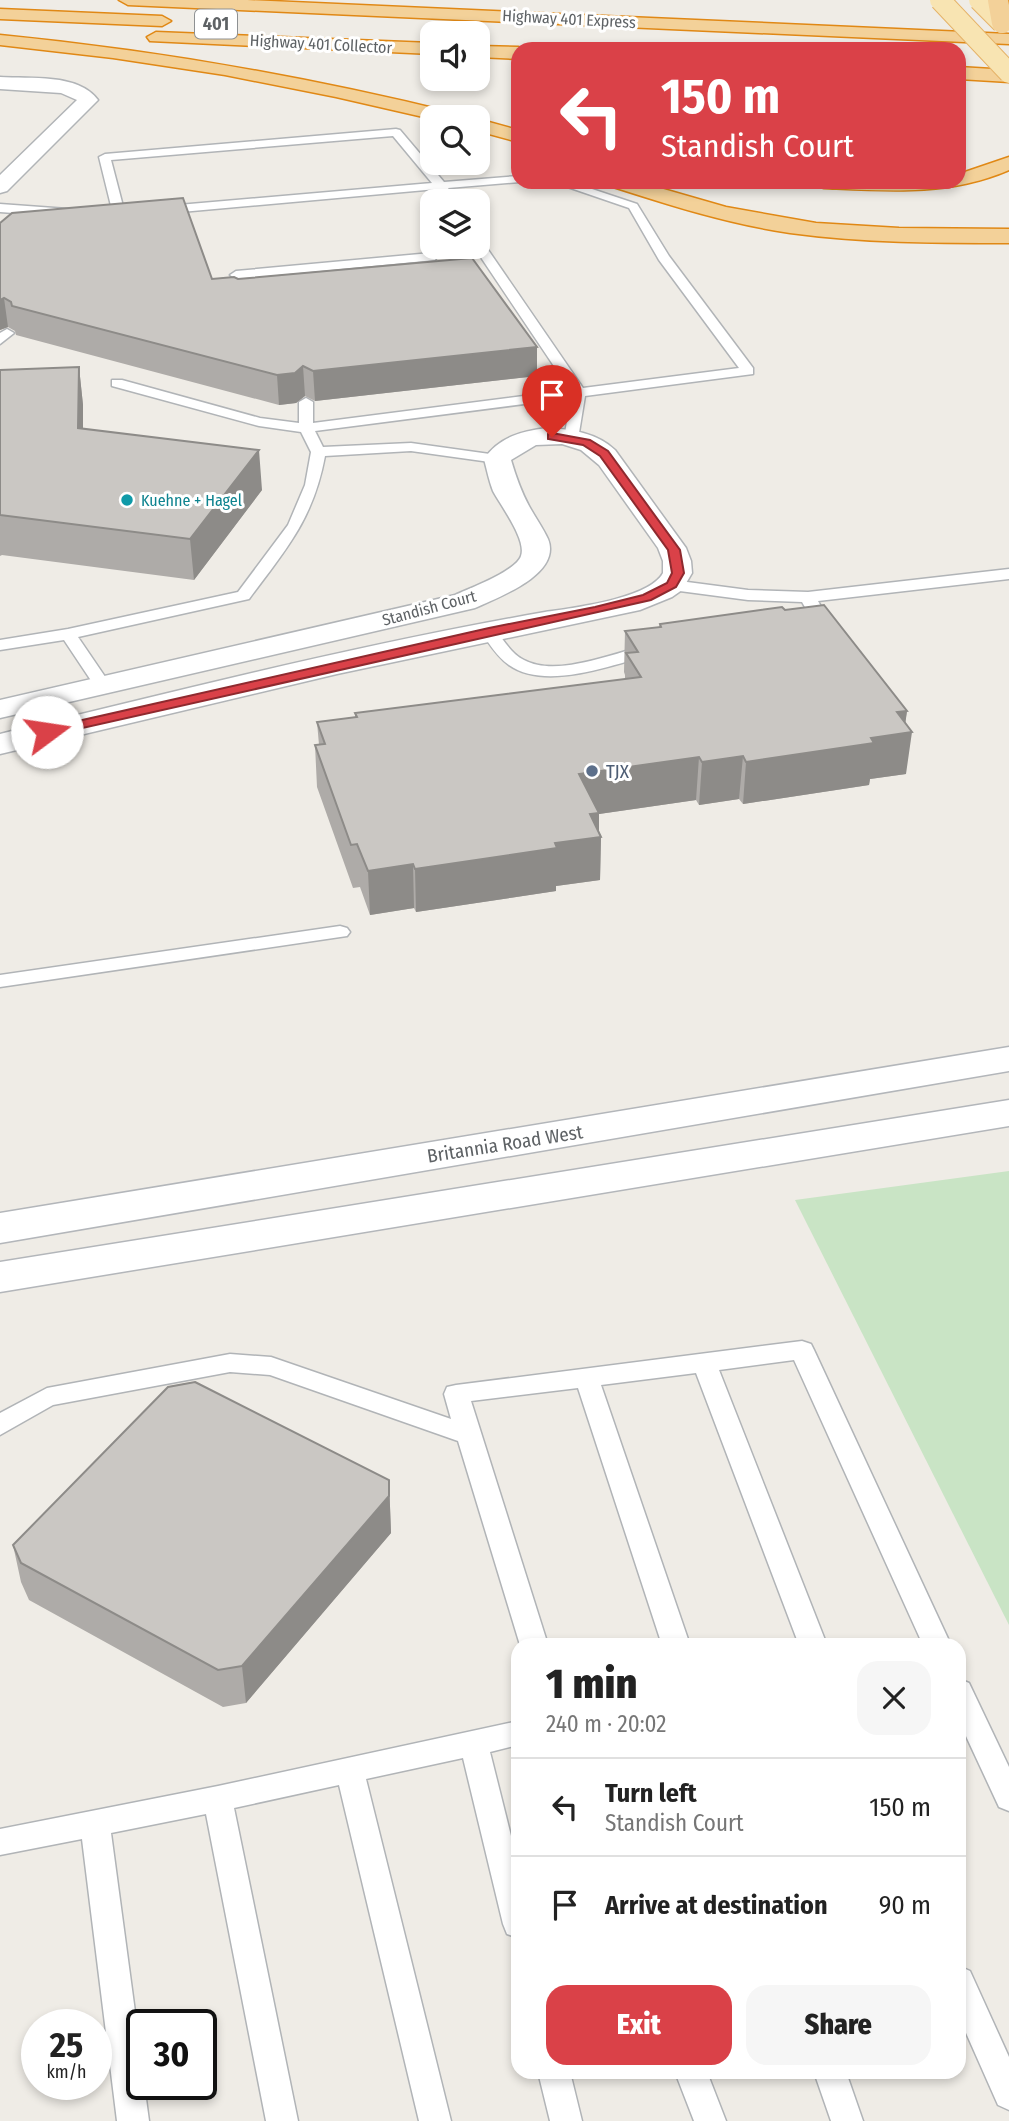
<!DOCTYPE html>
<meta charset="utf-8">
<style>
:root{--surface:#fff;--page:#f6f6f6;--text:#222;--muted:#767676;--line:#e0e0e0;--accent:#da4148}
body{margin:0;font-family:"Fira Sans Condensed",sans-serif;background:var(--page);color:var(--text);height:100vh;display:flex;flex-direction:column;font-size:26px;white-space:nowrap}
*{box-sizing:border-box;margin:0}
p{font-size:23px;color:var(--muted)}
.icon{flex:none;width:38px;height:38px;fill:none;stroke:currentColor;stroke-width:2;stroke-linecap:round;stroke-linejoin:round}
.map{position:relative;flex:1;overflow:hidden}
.side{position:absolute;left:511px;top:1638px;width:455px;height:441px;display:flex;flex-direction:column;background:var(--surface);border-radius:21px;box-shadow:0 4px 10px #0003}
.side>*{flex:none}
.hud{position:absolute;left:511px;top:42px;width:455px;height:147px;border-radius:21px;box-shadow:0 4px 10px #0003;background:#da4148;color:#fff;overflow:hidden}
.tools{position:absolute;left:420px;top:21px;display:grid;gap:14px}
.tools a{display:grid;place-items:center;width:70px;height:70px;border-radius:14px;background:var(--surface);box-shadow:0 4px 10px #0003;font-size:35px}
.speed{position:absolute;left:21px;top:2009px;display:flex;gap:14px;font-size:35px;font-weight:700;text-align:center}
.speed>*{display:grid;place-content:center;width:91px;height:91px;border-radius:50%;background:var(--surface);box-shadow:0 4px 10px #0003;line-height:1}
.speed small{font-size:18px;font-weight:400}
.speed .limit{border:4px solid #111;border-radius:10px;background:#fff;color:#111}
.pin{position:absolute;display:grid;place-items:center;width:60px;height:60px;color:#fff;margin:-72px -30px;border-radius:50% 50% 50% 0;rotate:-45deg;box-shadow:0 0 7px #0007}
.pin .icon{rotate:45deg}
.me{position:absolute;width:77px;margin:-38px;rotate:76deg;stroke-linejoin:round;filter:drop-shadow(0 0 5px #0008)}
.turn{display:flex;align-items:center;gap:24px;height:147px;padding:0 35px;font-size:32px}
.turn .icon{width:91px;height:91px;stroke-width:2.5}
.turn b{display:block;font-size:49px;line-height:60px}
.round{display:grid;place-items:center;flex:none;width:74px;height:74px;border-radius:21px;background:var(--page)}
.summary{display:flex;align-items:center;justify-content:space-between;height:119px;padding:0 35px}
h1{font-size:42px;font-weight:800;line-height:52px}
.primary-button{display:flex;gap:14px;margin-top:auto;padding:14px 35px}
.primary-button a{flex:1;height:80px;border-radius:21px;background:var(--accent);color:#fff;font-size:28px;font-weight:800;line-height:80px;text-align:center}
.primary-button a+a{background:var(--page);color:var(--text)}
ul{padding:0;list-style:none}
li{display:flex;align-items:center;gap:21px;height:98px;padding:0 35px;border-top:2px solid var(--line)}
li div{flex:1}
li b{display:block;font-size:26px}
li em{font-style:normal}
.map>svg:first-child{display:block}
.green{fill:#c9e4c5}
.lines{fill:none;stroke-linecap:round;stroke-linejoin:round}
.lane-casing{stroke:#b1b4b7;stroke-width:3}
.street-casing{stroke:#b1b4b7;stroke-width:3}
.secondary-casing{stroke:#b3b6ba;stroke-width:3}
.highway-casing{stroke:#e08815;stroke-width:3}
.lane{fill:#fff;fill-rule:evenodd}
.street{fill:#fff;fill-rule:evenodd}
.secondary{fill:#fff;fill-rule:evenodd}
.highway{fill:#f3d199;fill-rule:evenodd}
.primary-bridge-casing{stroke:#e5b369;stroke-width:22;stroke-linecap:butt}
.highway-bridge-casing{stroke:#e08815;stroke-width:22;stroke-linecap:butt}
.primary-bridge{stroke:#f8e4b2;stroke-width:20}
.highway-bridge{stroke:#f3d199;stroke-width:20}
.wall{fill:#aeaba8}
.shaded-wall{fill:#8d8b88}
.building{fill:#cac7c3;stroke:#8d8b88;stroke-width:2}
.route{fill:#da4148;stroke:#8e2a2f;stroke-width:2}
.culture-dot{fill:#0f9aa8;stroke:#fff;stroke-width:2.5}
.service-dot{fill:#5c6f8a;stroke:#fff;stroke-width:2.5}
.labels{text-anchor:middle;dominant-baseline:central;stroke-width:6;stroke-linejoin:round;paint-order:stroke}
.far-street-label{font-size:16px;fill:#5e6265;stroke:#fff}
.far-culture-label{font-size:16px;fill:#0d838f;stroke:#fff;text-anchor:start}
.shield{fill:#fff;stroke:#8e9193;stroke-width:2}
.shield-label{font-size:18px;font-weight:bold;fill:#5e6265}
.service-label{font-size:19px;fill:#4e5e75;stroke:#fff;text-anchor:start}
.street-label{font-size:19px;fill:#5e6265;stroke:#fff}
</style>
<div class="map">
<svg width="1009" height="2121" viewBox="0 0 1009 2121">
<rect width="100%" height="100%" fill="#efece6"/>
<path class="green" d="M1009 1171V1625L795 1200Z"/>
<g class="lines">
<g class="lane-casing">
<path id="lane" d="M396 129 400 130 444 182 518 176 520 182 448 188 457 201H445L437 189 159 214 153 210 155 207 432 183 393 136 111 160 125 214 119 218 113 214 99 157 105 154Z
M553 182H571L637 204 669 256 753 368V374L585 396 578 439 571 443 564 439 571 398 315 431 323 447 411 443 497 455 504 459 497 463 411 451 325 456C313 520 286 549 249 599L78 637 110 684 108 688H96L64 640 0 650V640L68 629 238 592 288 525 305 485 311 452 301 432 259 426 112 386V380H122L260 418 299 423V402L306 398 313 402V423L570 390 474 247H478V240L482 241 583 388 739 368 659 260 629 208Z
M0 204 68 209 74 213 68 217 0 212Z
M431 253 437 257 435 260 236 279 230 275 236 271Z
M7 329 14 333 0 344V333Z
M1009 569V579L818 601 831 625 829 628 814 631 806 626 813 621 802 602 748 600 672 590 664 585 672 580 748 590 808 592Z
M489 627 495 629C503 639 511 654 524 660 557 678 617 652 651 644L659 649 657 653C617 663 547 692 509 665 497 657 489 643 481 632Z
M340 926 347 928 350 932 347 936 0 987V975Z
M802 1341 811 1344 814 1350 951 1645H923L794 1360 719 1370 827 1645H799L696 1373 601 1385 690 1645H662L578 1388 471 1401 548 1645H520L458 1441 270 1375 230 1372 53 1405 0 1435V1413L47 1388 230 1354 271 1357 451 1419 444 1394 447 1387 456 1385Z
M959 1679 969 1683 1009 1767V1811L999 1807 959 1721Z
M518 1721V1745L490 1752 518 1864V1938L507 1934 503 1924 463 1758 366 1779 451 2121H419L339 1785 234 1808 298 2121H266L206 1814 111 1833 142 2064V2084H144L149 2121H117L82 1839 0 1855V1829L218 1786Z
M959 1966 970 1971 1009 2057V2110L998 2105 959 2017Z
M538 2072H570L582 2121H550Z
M675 2072H707L726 2121H694Z
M814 2072H846L863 2121H831Z"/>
</g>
<g class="street-casing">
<path id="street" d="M0 77C30 79 78 73 98 100L7 191 0 193V175L77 100 61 93 0 89Z
M547 428C571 429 597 433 615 450L686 548 691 561 692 573 682 590 672 597 640 610 337 674 0 754V734C180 690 362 644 545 612 572 608 649 599 663 573V561L658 548 599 465 581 450 562 444 536 445 511 460C516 477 521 491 529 506 535 517 543 528 548 539 562 574 499 597 475 608L0 718V700L455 595C470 588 516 571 521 556 527 540 501 506 493 491 489 481 487 470 484 459 499 437 522 431 547 428Z"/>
</g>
<g class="secondary-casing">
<path id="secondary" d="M1009 1047V1071L0 1243V1213Z
M1009 1100V1126L0 1292V1262Z"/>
</g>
<g class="highway-casing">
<path id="highway" d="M119 0H247L1009 34V44L128 5Z
M0 9 162 16 171 21 162 26 0 19Z
M156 32 432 43V54L150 41 147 37Z
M0 35C153 50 304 76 454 113L457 117 432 119 336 97 225 75 113 58 0 45Z
M478 46 518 47 524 49H518V59L478 57Z
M959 67 1009 70V82L959 79Z
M478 119 518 130V142L478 131Z
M1009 157V170C949 196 888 191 824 188L817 186 813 182H959V174Z
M606 182H639L726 207 816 223 899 228 1009 229V243C936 243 863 243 790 233 729 224 669 205 610 186Z"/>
</g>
<use href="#lane" class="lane"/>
<use href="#street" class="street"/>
<use href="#secondary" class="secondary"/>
<use href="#highway" class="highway"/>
<g class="primary-bridge-casing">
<path id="primary-bridge" d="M940 0 1009 73
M979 0 1002 23"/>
</g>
<g class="highway-bridge-casing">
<path id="highway-bridge" d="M998 0 1002 23"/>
</g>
<use href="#primary-bridge" class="primary-bridge"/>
<use href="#highway-bridge" class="highway-bridge"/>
</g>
<path class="wall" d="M0 223 212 279H238L537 347V376L315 401 305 396 296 403 279 405 16 335 15 331 8 327 0 330Z
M79 367 83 405V429L262 490 194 580 2 555 0 556V370Z
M785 610 907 711 905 723 906 774 870 779 869 785 743 804 739 799 699 805 696 800 599 814V832L601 837 600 880 556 886V891L416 912 414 908 370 915 360 887 353 888 317 787 315 745H319L317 722 355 717V713L625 679V675L624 672 625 631 659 627 660 624Z
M389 1480 391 1533 246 1703 223 1707 29 1600 21 1582 13 1545Z"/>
<path class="shaded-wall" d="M4 298 8 327 0 330V300Z
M537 347V376L315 401 313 371Z
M303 366 305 396 296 403 279 405 277 375Z
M79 367 83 405V468L78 428Z
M259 450 262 490 194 580 190 539Z
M907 711 904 733 912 732 906 774 870 779 869 785 743 804 746 762 871 738 897 712Z
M743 756 739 799 699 805 702 762Z
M699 757 696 800 599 814V837H601L600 880 556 886V891L416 912 415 869 555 843 579 774Z
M413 864 414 908 370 915 368 871Z
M389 1480 391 1533 246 1703 242 1666Z"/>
<path class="building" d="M183 198 212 279 234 277 238 279 472 258 537 347 313 371 303 366 295 373 277 375 12 306 11 302 4 298 0 300V223L12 213Z
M79 367 78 428 259 450 190 539 0 515V370Z
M824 605 907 711 897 712 912 732 871 738 874 743 746 762 743 756 702 762 699 757 579 774 599 813 590 814 601 837 555 843 557 848 415 869 413 864 368 871 357 844 351 845 315 745 325 744 317 722 357 717 355 713 641 677 626 653 638 652 625 631 661 627 660 624 782 607 785 610Z
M195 1382 389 1480V1496L242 1666 218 1670 21 1563 13 1545 168 1387Z"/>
<path class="route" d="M552 433 590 440 608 451 680 550 684 573 676 587 651 600 47 736 41 732 47 728 489 628 595 607 643 595 667 583 672 573 668 550 600 456 583 445 548 439V434Z"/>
<circle class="culture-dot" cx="127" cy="500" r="7"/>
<circle class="service-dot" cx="592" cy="771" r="7"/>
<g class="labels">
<g class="far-street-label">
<text transform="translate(569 19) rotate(3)">Highway 401 Express</text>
<text transform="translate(321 44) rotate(3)">Highway 401 Collector</text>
<text transform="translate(429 608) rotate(-15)">Standish Court</text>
</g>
<g class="far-culture-label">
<text x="141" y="500">Kuehne + Hagel</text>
</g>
<rect class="shield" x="195" y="9.5" width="42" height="29" rx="5"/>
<g class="shield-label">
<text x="216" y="24">401</text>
</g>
<g class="service-label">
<text x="606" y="771">TJX</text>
</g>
<g class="street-label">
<text transform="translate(505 1144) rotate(-9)">Britannia Road West</text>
</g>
</g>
</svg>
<div class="tools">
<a><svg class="icon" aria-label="sound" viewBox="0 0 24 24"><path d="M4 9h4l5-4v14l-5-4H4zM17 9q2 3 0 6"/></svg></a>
<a><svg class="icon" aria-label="search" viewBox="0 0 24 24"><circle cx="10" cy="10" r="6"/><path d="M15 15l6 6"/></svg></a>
<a><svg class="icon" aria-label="layers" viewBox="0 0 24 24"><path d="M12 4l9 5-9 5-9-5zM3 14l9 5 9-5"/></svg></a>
</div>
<div class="speed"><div>25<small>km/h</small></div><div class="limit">30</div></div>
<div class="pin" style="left:552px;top:437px;background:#d93025"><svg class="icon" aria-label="arrive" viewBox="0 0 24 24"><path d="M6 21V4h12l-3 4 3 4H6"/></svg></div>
<svg class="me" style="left:47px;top:732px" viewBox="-20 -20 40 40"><circle r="19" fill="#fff"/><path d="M0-13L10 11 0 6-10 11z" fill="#da4148"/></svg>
<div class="hud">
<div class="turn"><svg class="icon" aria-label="left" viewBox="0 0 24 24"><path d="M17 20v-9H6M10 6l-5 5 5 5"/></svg><div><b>150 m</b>Standish Court</div></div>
</div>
<section class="side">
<div class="summary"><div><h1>1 min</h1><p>240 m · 20:02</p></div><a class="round"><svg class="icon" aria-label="close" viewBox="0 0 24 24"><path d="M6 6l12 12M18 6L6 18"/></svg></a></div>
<ul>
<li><svg class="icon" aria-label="left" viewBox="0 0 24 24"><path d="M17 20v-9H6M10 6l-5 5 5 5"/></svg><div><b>Turn left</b><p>Standish Court</p></div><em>150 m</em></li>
<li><svg class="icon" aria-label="arrive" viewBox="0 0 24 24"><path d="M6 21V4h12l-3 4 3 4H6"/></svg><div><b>Arrive at destination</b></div><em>90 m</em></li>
</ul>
<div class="primary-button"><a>Exit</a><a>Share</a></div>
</section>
</div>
